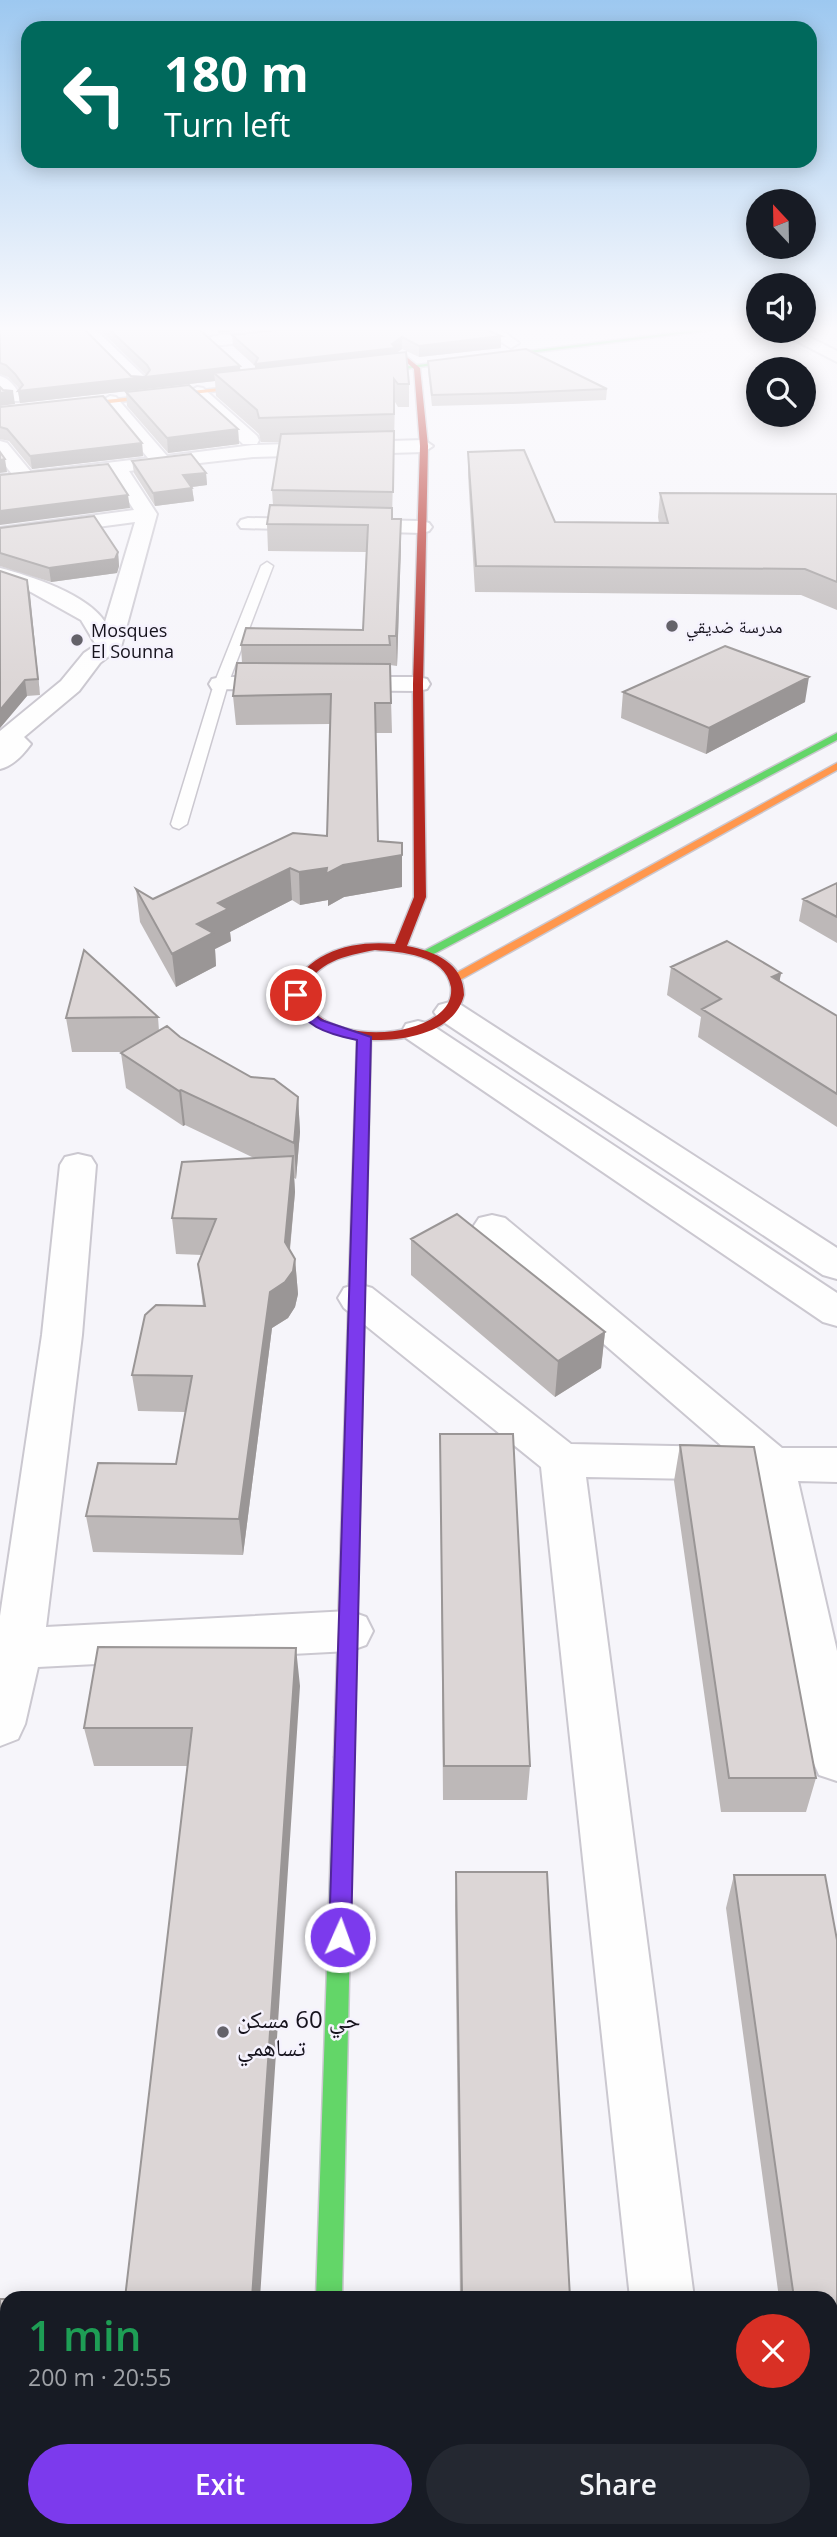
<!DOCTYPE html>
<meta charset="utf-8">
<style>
:root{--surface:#171b24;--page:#242831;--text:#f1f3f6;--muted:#9ea1a6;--accent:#7c3aed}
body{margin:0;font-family:"Open Sans","Noto Naskh Arabic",sans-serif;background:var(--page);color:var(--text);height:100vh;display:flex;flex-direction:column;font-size:26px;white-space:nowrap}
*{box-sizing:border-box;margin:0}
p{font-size:23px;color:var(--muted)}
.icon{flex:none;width:38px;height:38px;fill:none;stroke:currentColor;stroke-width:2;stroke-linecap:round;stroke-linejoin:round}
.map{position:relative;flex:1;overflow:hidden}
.sheet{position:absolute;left:0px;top:2291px;width:838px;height:247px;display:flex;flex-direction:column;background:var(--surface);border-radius:21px 21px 0 0;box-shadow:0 4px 18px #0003}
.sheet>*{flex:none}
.hud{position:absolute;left:21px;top:21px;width:796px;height:147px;border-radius:21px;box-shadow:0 4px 18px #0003;background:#00695c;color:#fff;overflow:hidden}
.needle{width:46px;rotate:338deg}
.controls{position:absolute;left:746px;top:189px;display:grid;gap:14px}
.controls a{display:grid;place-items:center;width:70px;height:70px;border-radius:50%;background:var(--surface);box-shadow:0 4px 18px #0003;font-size:35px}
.pin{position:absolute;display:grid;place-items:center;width:60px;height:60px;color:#fff;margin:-30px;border:4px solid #fff;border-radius:50%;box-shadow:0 2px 7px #0007}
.me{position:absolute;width:77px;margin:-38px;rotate:2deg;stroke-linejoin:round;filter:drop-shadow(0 0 5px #0008)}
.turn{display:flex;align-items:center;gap:24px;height:147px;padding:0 28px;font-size:32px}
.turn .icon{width:91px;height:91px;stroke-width:2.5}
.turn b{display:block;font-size:49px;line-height:60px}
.round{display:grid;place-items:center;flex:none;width:74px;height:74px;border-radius:37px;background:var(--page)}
.overview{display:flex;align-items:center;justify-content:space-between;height:119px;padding:0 28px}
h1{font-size:42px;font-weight:600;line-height:52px;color:#1e9e55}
.action{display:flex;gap:14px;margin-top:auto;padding:14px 28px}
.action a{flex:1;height:80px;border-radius:42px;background:var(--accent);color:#fff;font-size:28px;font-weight:600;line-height:80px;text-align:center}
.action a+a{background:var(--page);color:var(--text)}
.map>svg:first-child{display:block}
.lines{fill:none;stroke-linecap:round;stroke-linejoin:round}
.lane-casing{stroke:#cbc8d0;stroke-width:3}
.street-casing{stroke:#cbc8d0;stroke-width:4}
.fast-casing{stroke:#cbc8d0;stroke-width:3}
.slow-casing{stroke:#cbc8d0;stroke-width:3}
.jam-casing{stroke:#cbc8d0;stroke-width:3}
.lane{fill:#fefefe;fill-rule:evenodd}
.street{fill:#fefefe;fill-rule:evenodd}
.fast{fill:#63d668;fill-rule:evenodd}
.slow{fill:#ff974d;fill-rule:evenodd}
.jam{fill:#b3261e;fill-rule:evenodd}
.wall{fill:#bdb8b8}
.shaded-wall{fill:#9a9696}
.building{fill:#dcd6d6;stroke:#9a9696;stroke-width:2}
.route{fill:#7c3aed;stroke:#51269a;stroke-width:2}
.poi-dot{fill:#64626a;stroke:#f5f2fd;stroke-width:2.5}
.labels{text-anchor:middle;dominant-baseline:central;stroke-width:5;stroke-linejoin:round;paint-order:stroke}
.far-poi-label{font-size:18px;fill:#16131d;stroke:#f5f2fd;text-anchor:start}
.near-poi-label{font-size:24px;fill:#16131d;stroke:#f5f2fd;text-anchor:start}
</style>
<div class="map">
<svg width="837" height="2537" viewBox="0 0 837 2537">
<rect width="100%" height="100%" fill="#f6f5fa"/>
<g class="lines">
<g class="lane-casing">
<path id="lane" d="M267 562 273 566 228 684 187 824 179 829 173 827 171 824 214 684 261 566Z"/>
</g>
<g class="street-casing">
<path id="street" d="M79 330H96L146 378 149 382 146 386H134Z
M270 330H319L311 335 213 346 205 341 213 336Z
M482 330H501L519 343 511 348Z
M777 331H797L837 351V362Z
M0 376C10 378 16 389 22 397L19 401H7L0 392Z
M197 387 203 388 257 436 259 440 257 444H243L191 396 188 392Z
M110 396 116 397 167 456 253 445 424 440 433 446 424 452 253 457 129 471 157 514 121 647 100 663 79 691 24 737 31 744C23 755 13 766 0 769V731L61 681 84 653 96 645 81 620 31 592 0 582V568C31 576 87 594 105 622L135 522 0 540V528L134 510 111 474 0 487V475L12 474 0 459V441L7 443 31 472 148 458 101 401Z
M248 518 422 521 429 523 432 527 429 531 422 533 241 528 238 524 241 520Z
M221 677H418L427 679 430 684 427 689 418 691 212 689 209 684 212 679Z
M450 1002 461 1005 837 1248V1279L823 1275 439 1019 434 1012 439 1005Z
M418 1021 430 1024 837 1293V1326L823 1322 406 1038 402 1031 406 1024Z
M78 1154 91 1157 96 1165 82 1335 46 1627 349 1611 366 1617 373 1631 366 1645 349 1651 38 1667 25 1724 18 1739 0 1746V1616L42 1335 60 1165 65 1157Z
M492 1215 505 1218 782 1448H837V1482L798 1481 837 1651V1781L819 1775 812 1759 754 1480 586 1477 694 2298H630L541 1467 344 1308 338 1298 344 1288 358 1284 372 1288 571 1444 723 1447 479 1236 473 1227 479 1218Z
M656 2530H725L726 2537H656Z"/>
</g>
<g class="fast-casing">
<path id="fast" d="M695 330H712L357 375 354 373Z
M837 733V740L428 957 424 958 418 954Z
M344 1748 351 1751 354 1757 342 2298H316L334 1757 337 1751Z"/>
</g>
<g class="slow-casing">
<path id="slow" d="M268 383 266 386 0 415V411Z
M837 763V770L460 980 455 981 449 977Z
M357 1279 365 1284 354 1757 351 1763 344 1766 337 1763 334 1757 349 1284Z"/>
</g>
<g class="jam-casing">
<path id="jam" d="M403 354 420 368 428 446 423 684 426 897 407 946C434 951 464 963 464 995 455 1033 404 1041 371 1040L365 1284 357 1289 349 1284 357 1039C326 1034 302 1021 289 992 309 951 352 940 395 944L414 897 413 684 420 446 414 369 401 357ZM375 950C401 952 445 954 451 987 452 996 449 1005 442 1011 413 1039 336 1041 309 1007 306 1003 305 997 303 992 317 961 344 956 375 950Z
M309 2530H337L336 2537H308Z"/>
</g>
<use href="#lane" class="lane"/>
<use href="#street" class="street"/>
<use href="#fast" class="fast"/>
<use href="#slow" class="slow"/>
<use href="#jam" class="jam"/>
</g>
<path class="wall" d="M0 330 131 376 145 377 146 389 20 403 18 391 19 389 17 386 8 377 0 374Z
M100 330H200L240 366V370L255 368V366L233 346 232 335 488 330 501 348 419 357 402 349 396 353 409 384V407H398L395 402 392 518 401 546 397 666 390 665 392 733H375L378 841 402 887 344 897 328 906V900L300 905 292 900 230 932 231 941 215 949 216 966 176 987 140 922 136 889 153 899 327 836 330 724 236 725 233 696 242 663 241 645 363 630 366 552 268 551 267 524 273 505 272 490 280 442H261L259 434 216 396 215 381 146 389 145 377 146 375Z
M428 361 607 389 606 400 513 404 432 406 428 371Z
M126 392 238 429 239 444 168 453 127 406Z
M0 407 142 443 143 456 32 469 9 441 0 439Z
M468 452 555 522 659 523 658 517 660 493 837 494V610L801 595 475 592 468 475Z
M132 461 206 473 207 485 192 487 194 501 155 506 134 473Z
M0 528 118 552 119 566 117 573 51 582 0 566Z
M27 580 40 695 27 696 0 728Z
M623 692 805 702 706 754 621 718Z
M837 883V943L799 921 803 899Z
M671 967 781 973 779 982 837 1016V1127L698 1037 701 1017 667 995Z
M158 1017 159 1031 180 1037 251 1077 298 1097 300 1132 296 1179 294 1178 295 1192 290 1250 295 1259 298 1294 295 1307 288 1318 272 1328 243 1555 93 1552 86 1516 176 1464 185 1412 138 1411 132 1375 203 1306 198 1264 202 1255 176 1254 172 1218 254 1158 185 1125 183 1126 126 1088 121 1053 122 1052H72L66 1018Z
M411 1239 605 1332 601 1368 555 1397 411 1275Z
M440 1434 530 1766 527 1800H443Z
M680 1445 816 1778 806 1812H721L674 1481Z
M300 1686 187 1766H94L84 1728Z
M456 1872 570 2298H460L455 1905Z
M734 1875 837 1940V2444H831V2298H779L726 1908Z
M0 2299H7V2456L0 2455Z"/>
<path class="shaded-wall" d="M218 330H248L218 333Z
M501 336V348L419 357V346Z
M402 337V349L395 354 255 376V364L392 344Z
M240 366 241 378 214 373 215 381 146 389 145 377Z
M145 377 146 389 20 403 18 391Z
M13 391 15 404 0 406V393Z
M238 429 239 444 168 453 167 438Z
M142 443 143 456 32 469 30 456Z
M5 459 7 472 0 473V460Z
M206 473 207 485 184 488 183 475Z
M192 488 194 501 155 506 153 493Z
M128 495 130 508 0 525V511Z
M401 519V546L397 666 396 636Z
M118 552 119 566 117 573 51 582 49 568Z
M27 580 30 594 40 695 38 679Z
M809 677 805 702 706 754 709 728Z
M25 680 27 696 0 728V710Z
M402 843V887L344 897 328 906V900L300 905 299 872 343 865Z
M290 868 292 900 230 932 231 941 215 949 216 966 176 987 172 954 197 924 218 903Z
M781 973 776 1001 772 977Z
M181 1090 185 1125 183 1126 179 1091Z
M298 1097 300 1132 296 1179 294 1143Z
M293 1156 295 1192 287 1278 285 1242Z
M295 1259 298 1294 295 1307 288 1318 272 1328 243 1555 239 1519 270 1292Z
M605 1332 601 1368 555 1397 558 1361Z
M296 1648 300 1686 260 2298H252Z"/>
<path class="building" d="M0 330H85L131 376 145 377 18 391 23 385 15 374 6 365 0 363Z
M110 330H200L240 366 145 377 150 370 147 365Z
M277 330H488L501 336 419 346 402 337 392 344 395 348 255 364 258 358 232 335Z
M526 349 607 389 513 393 432 395 428 361Z
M406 352 409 384H398L394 379V414L259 418 257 410 214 373Z
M189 385 238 429 167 438 126 392Z
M0 387 3 390 13 391 0 393Z
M103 396 142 443 30 456 7 429 0 427V407Z
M394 431 393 492 272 490 281 434Z
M524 450 555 522 668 523 660 493 837 494V582L805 569 476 566 468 452Z
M0 452 5 459 0 460Z
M191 454 206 473 183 475 192 488 153 493 132 461Z
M108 464 128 495 0 511V475Z
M270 505 392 508V519H401L396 636H389L390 645H241L246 628 363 630 368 525 267 524Z
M94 516 118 552 115 559 49 568 0 553V528Z
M0 571 27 580 38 679 25 680 0 710Z
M725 646 809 677 709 728 623 692Z
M237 663 390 664 391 703H375L378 841 402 843V855L343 865 326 874 327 868 299 872 290 868 218 903 228 909 197 924 213 933 172 954 136 889 153 899 293 833 327 836 331 694 233 696Z
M837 883V917L803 899Z
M727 941 781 973 772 977 837 1016V1094L702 1009 721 999 671 967Z
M84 950 158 1017 66 1018Z
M167 1026 180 1037 251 1077 274 1079 298 1097 294 1143 181 1090 179 1091 121 1053Z
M293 1156 285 1242 295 1259 293 1271 285 1282 270 1292 239 1519 86 1516 98 1463 176 1464 192 1376 132 1375 145 1315 156 1305 205 1306 198 1264 216 1219 172 1218 182 1162Z
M457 1214 605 1332 558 1361 411 1239Z
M440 1434H513L530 1766H444Z
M680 1445 754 1447 816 1778H729Z
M98 1647 296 1648 252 2298H125L192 1728H84Z
M456 1872H547L570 2298H462Z
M734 1875H825L837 1940V2422H831V2298H794Z
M0 2299H7V2431H0Z"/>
<linearGradient id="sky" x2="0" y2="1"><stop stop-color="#9dc8f0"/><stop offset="0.48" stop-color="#fbfafd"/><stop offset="1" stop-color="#fbfafd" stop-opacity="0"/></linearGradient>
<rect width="837" height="685" fill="url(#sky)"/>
<path class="route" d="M296 991 300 993 307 1008 321 1020 371 1037 351 1937 348 1944 340 1948 332 1944 329 1937 357 1040C327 1034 301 1026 289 995Z"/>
<g class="poi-dot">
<circle cx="672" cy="626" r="7"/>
<circle cx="77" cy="640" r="7"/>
<circle cx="223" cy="2032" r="7"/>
</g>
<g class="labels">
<g class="far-poi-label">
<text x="686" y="626">مدرسة ضديقي</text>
<text x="91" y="630">Mosques<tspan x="91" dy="21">El Sounna</tspan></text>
</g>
<g class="near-poi-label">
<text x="237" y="2018">حي 60 مسكن<tspan x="237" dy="28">تساهمي</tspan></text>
</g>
</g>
</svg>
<div class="controls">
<a><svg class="needle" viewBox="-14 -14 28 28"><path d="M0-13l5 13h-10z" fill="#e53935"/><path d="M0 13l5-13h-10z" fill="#9ea1a6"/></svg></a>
<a><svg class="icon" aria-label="sound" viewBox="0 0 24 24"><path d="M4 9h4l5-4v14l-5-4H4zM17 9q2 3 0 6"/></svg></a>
<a><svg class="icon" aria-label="search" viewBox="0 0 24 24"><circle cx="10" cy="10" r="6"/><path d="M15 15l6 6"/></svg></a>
</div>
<div class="pin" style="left:296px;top:995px;background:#d93025"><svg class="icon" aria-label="arrive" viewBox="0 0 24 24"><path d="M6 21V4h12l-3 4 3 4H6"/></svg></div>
<svg class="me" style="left:340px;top:1937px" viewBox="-20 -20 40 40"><circle r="17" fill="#7c3aed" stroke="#fff" stroke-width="3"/><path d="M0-11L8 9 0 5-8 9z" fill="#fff"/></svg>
<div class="hud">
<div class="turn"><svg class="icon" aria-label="left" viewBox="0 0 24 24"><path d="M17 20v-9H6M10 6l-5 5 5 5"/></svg><div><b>180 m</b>Turn left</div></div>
</div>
<section class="sheet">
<div class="overview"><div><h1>1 min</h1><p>200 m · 20:55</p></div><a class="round" style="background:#d93025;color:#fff"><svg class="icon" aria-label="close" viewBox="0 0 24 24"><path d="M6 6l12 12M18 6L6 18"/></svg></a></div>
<div class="action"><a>Exit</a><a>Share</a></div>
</section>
</div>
